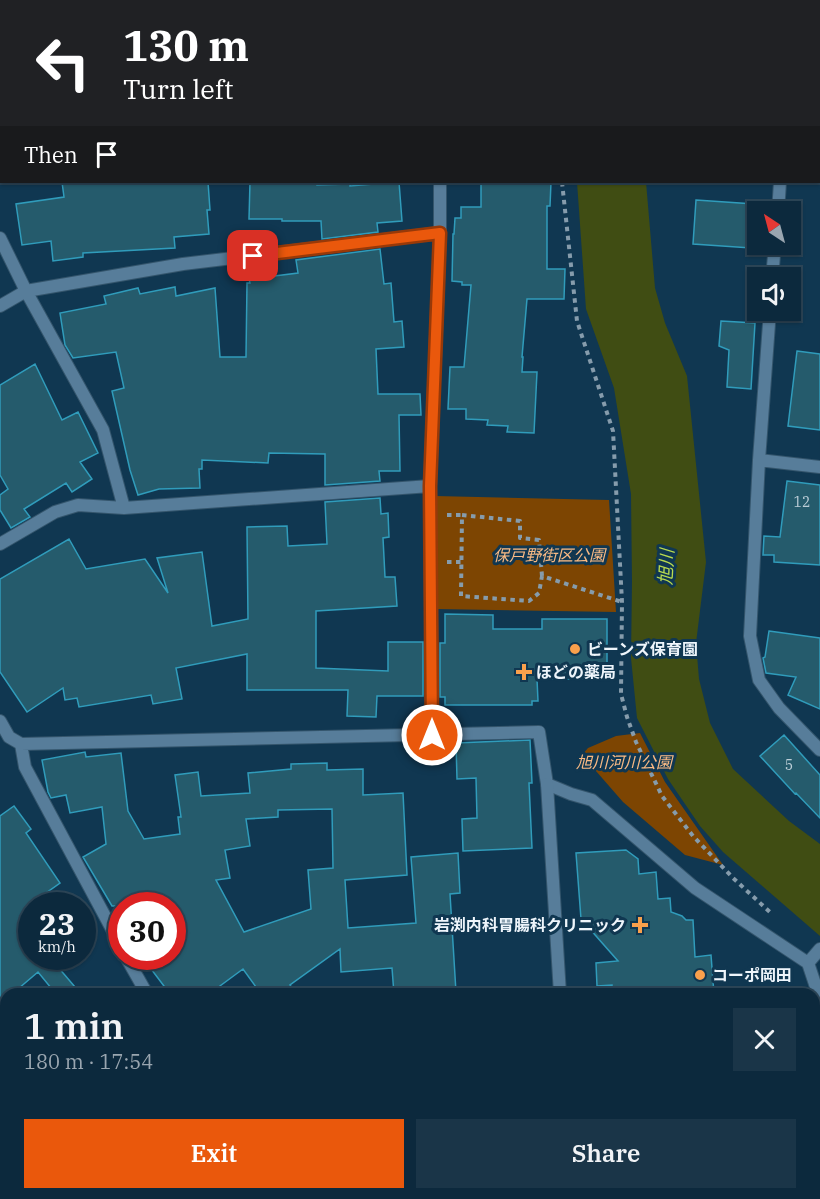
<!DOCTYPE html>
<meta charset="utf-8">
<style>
:root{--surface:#0c293d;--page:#1a3548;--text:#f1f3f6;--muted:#9aa6b0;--line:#2c4557;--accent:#ea580c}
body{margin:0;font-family:"IBM Plex Serif","Noto Sans JP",serif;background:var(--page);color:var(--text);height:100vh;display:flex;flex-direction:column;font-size:22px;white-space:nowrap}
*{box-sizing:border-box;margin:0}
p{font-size:20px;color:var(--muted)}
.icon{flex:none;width:33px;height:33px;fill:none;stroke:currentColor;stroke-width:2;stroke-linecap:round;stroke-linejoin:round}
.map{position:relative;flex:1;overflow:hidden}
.drawer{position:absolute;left:0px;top:988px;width:820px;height:212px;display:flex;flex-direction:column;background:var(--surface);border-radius:18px 18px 0 0;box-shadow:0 2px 4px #0004,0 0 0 2px var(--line)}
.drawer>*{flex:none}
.banner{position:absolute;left:0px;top:0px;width:820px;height:183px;box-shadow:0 2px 4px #0004,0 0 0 2px var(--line);background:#202124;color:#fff;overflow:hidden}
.needle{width:39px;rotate:324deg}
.controls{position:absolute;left:747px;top:201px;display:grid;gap:12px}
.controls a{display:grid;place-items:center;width:54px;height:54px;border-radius:0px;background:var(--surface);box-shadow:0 2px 4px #0004,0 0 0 2px var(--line);font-size:30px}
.speed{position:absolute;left:18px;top:892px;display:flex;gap:12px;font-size:30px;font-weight:700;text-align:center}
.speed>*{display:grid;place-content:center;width:78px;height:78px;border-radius:50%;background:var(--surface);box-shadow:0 2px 4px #0004,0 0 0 2px var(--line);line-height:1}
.speed small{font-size:15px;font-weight:400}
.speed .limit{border:9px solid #d22;background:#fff;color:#111}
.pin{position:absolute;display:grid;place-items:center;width:51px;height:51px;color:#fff;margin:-26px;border-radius:12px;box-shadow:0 3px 9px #0006}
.me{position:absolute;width:66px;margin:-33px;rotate:0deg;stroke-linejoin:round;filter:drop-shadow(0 0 4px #0008)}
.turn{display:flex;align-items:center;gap:21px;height:126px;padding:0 24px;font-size:27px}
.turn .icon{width:78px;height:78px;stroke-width:2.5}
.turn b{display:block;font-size:42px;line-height:51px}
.then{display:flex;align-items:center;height:57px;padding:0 24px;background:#0003;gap:12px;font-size:22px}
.round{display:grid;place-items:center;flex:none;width:63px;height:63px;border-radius:0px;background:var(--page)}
.overview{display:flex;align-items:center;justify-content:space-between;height:102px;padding:0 24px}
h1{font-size:36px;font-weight:600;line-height:45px}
.action{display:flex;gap:12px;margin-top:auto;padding:12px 24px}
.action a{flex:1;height:69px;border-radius:0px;background:var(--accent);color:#fff;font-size:24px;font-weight:600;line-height:69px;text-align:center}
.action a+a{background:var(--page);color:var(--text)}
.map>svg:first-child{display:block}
.green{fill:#7d4502}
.water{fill:#404d13}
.building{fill:#255b6c;stroke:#309cbb;stroke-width:1.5;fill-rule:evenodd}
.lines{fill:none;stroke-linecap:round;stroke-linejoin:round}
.minor-casing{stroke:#34556c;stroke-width:14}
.tertiary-casing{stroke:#34556c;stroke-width:14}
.path{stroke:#869cac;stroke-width:4;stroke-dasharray:4.5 4.5;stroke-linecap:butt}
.minor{stroke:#577d9a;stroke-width:12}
.tertiary{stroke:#577d9a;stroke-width:12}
.route-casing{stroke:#983908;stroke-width:15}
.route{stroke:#ea580c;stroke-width:10}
.poi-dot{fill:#f9a04c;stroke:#103751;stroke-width:2}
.labels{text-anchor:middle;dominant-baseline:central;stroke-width:6;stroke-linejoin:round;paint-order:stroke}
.number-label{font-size:14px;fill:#bcced7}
.park-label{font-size:16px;font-style:italic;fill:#f9ba84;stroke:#103751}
.poi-label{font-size:16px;font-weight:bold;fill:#eef5fb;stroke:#103751;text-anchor:start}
.water-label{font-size:18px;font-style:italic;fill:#badb4f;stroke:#103751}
</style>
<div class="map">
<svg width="820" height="1199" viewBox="0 0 820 1199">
<rect width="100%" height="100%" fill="#103751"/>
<path class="green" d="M435 496 609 500 616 612 435 609Z
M640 733 665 782 723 865 685 855 623 802 582 755 588 748 616 736Z"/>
<path class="water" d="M577 182H646L655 288 665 323 687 376 706 562 696 643 699 679 710 723 733 769 789 821 820 844V936L723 852 700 826 668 779 637 718 631 658 632 581 631 494 614 388 586 309Z"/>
<path class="building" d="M62 182H208L210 210H207L209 234 174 237 175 248 83 253V257L53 261 51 241 22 245 16 204 64 197Z
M250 182H317V185L350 184V186L399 182 402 221 377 223 378 232 322 239 321 221H282V219H249Z
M481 182H551L550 206H547V269H565L564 299H527L522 357H523L522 372H537L534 433 507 432 508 426 487 425 488 420 466 419V409H448L450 367H464L471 285H462V282L452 281 453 234H454L455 218H461V207H481Z
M696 200 754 204 751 248 693 244Z
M380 249 384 284 391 283 394 322 402 321 404 347 376 349 378 394H420L421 415H399L400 471H379L380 481 325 485V454L269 453 268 463 202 460V469H199L200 488 159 489 138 495 130 470 112 391 124 388 116 352 73 358 65 345 60 313 106 304 104 296 138 288 140 294 175 287 176 296 215 288 220 357H246L247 283H250L249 279 298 273 296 260Z
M721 321 755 323 751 389 727 387 729 350 719 346Z
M797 351 820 354V430L788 426Z
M35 364 62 420 78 412 98 453 80 462 92 479 72 492 66 483 24 509 30 517 11 528 0 510V495L8 489 0 475V385Z
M787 481 820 485V565L774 562V555H763L764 536 780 537Z
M380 498 381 514 388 513 389 537 383 538 385 577H395L397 606 316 611V668L388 671V642H423V696H377L376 717 347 716 348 690H247V654L176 668 182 699 153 704 151 695 79 707 77 698 65 700 63 688 27 712 0 672V579L69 539 86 569 145 559 168 593 157 558 202 552 212 626 248 619 247 527 287 526 288 546 327 544 325 502Z
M445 614 493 615V629H542V619H607V679H537L538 701H532V705H445V697H440V643H445Z
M769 631 820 638V709L788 695 796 677 766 673 763 658 765 657Z
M784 735 820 775V818L796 793 795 794 760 756Z
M530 740 532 783H529L532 848 463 851 462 819 477 818 476 778 457 779 456 743Z
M85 752 86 757 121 753 128 811 144 839 180 834 178 817H181L175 775 198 772 201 796 250 793 248 773 291 769V764L327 763V770L363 769V795L403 793 407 875 345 880 348 928 416 923 411 857 458 853 460 893 450 894 456 992 435 994H394L392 968 341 972 340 949 290 985 297 994H261L243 969 209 994H170L142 957H172V906H112L83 857 106 844 102 807 70 813 66 795 51 798 48 792 42 760ZM332 809 333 868 308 870 311 909 244 932 216 880 230 878 225 850 250 846 246 819 278 817V810Z
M14 806 31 829 26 833 60 883 32 903V957H55L52 960 81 994H56L38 972 12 994H6V1000L0 1005V816Z
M626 850 638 859 639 874 656 872 658 899 670 898 671 912 682 916 686 920H693L695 957 711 955 714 994H612V985L597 986 596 963 618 961 581 919 576 853Z"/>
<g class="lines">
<g class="minor-casing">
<path id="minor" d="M256 2 266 0
M441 2V0
M795 2V0
M0 37H2
M778 212 780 182
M0 238 26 291 103 430 124 508
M772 278 775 244
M0 306 26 291 183 264 440 233
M770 310 759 460 750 636 759 680 779 708 820 750
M759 460 820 467
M0 544 55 512 78 505 124 508 430 486
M0 721 9 737 21 744 539 732 547 784 571 794 592 800 695 888 808 963 820 949
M432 735 430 486 440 233V182
M21 744 25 767 122 948
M126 957 147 994
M808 963 820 999
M0 1154 6 1157
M49 1194 54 1199
M326 1194 331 1199
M216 1199 218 1194"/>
</g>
<g class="tertiary-casing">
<path id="tertiary" d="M547 784 560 994
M570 1194 571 1199"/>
</g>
<path class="path" d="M543 0V2
M562 182 577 321 613 431 622 602 621 694 627 717 636 742 662 796 693 836 733 878 772 914
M447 515H462
M447 562H461
M542 576 539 540 520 538V521L462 515 461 596 529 601 539 593 542 576 622 602"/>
<use href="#minor" class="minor"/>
<use href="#tertiary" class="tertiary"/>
</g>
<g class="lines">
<g class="route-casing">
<path id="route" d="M253 256 440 233 430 486 432 735"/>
</g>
<use href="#route" class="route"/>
</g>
<g class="poi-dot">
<circle cx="575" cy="649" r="6"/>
<path d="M521 663h6v6h6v6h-6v6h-6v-6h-6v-6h6z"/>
<path d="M637 916h6v6h6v6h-6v6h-6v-6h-6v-6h6z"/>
<circle cx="700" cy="975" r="6"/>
</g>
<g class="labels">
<g class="number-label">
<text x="802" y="502">12</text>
<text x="789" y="765">5</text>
</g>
<g class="park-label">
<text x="549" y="555">保戸野街区公園</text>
<text x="624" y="762">旭川河川公園</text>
</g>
<g class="poi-label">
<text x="587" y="649">ビーンズ保育園</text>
<text x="536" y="672">ほどの薬局</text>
<text x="626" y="925" text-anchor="end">岩渕内科胃腸科クリニック</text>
<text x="712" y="975">コーポ岡田</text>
</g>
<g class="water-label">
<text transform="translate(666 567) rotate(-87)">旭川</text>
</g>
</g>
</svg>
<div class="controls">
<a><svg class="needle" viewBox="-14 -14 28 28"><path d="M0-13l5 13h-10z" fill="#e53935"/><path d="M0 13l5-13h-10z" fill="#9aa6b0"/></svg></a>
<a><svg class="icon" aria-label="sound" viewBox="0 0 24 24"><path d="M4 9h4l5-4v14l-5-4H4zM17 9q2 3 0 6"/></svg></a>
</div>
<div class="speed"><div>23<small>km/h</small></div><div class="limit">30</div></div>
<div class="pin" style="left:253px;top:256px;background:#d93025"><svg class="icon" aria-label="arrive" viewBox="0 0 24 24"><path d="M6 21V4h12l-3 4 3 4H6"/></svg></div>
<svg class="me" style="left:432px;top:735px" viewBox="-20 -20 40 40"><circle r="17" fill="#ea580c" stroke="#fff" stroke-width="3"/><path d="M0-11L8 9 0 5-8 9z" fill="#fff"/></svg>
<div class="banner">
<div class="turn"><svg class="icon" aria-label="left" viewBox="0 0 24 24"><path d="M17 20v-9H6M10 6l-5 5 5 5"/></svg><div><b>130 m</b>Turn left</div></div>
<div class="then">Then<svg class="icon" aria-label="arrive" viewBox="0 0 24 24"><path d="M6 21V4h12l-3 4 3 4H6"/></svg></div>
</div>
<section class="drawer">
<div class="overview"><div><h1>1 min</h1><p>180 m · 17:54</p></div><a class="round"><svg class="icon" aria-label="close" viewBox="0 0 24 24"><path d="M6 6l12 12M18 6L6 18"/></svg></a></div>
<div class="action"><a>Exit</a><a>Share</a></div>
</section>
</div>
